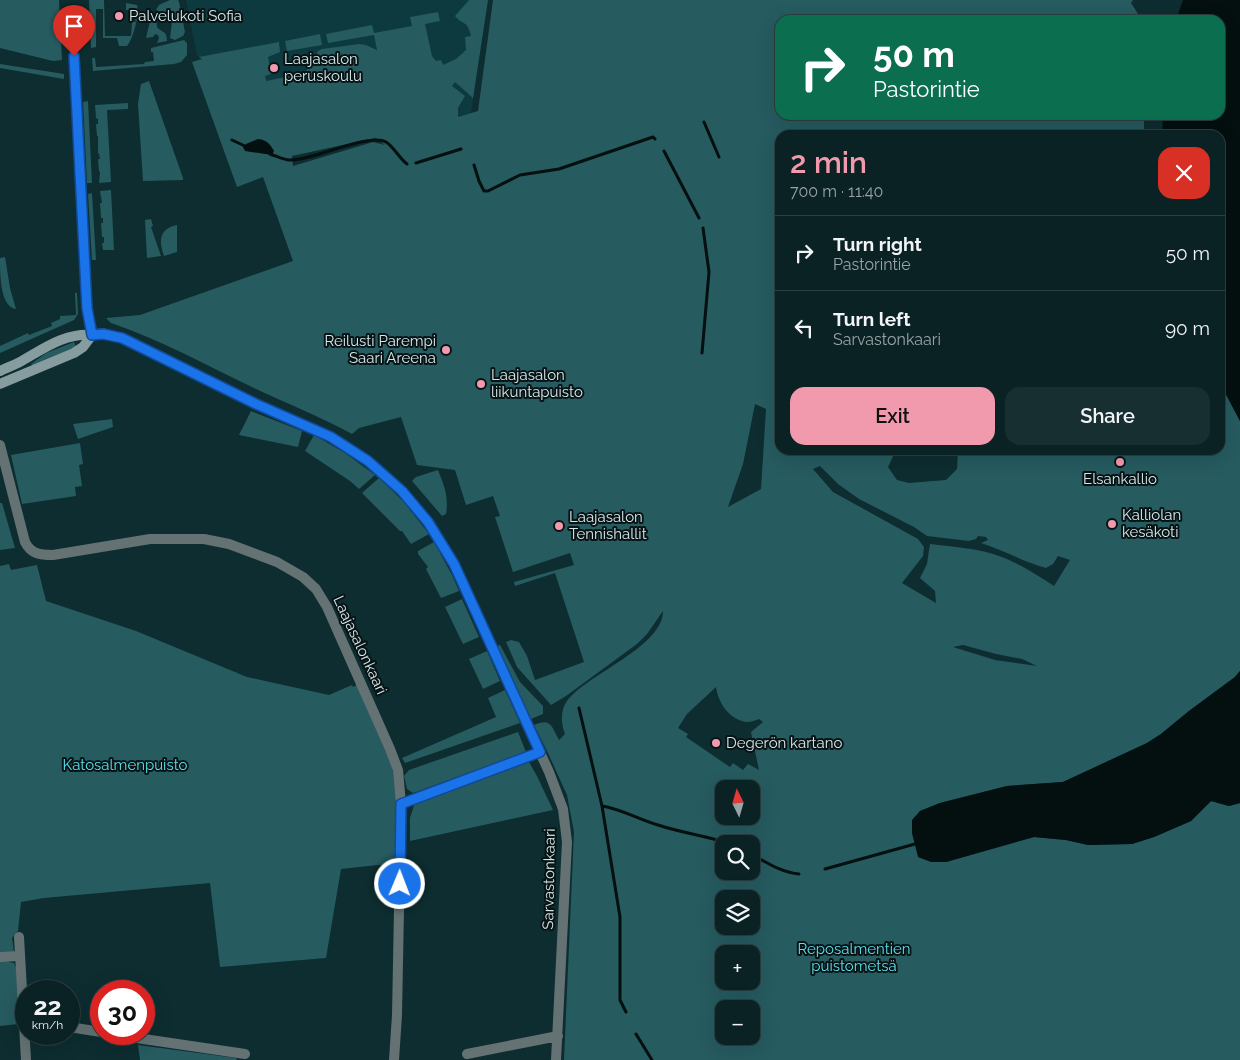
<!DOCTYPE html>
<meta charset="utf-8">
<style>
:root{--surface:#0a2224;--page:#182f31;--text:#f1f3f6;--muted:#99a4a6;--line:#2a3f41;--accent:#f29aad}
body{margin:0;font-family:Raleway,sans-serif;background:var(--page);color:var(--text);height:100vh;display:flex;flex-direction:column;font-size:19px;white-space:nowrap}
*{box-sizing:border-box;margin:0}
p{font-size:16px;color:var(--muted)}
.icon{flex:none;width:28px;height:28px;fill:none;stroke:currentColor;stroke-width:2;stroke-linecap:round;stroke-linejoin:round}
.map{position:relative;flex:1;overflow:hidden}
.panel{position:absolute;left:775px;top:130px;width:450px;height:325px;display:flex;flex-direction:column;background:var(--surface);border-radius:15px;box-shadow:0 5px 20px #0002,0 0 0 1px var(--line)}
.panel>*{flex:none}
.guide{position:absolute;left:775px;top:15px;width:450px;height:105px;border-radius:15px;box-shadow:0 5px 20px #0002,0 0 0 1px var(--line);background:#0b6e4f;color:#fff;overflow:hidden}
.needle{width:32px;rotate:355deg}
.controls{position:absolute;left:715px;top:780px;display:grid;gap:10px}
.controls a{display:grid;place-items:center;width:45px;height:45px;border-radius:10px;background:var(--surface);box-shadow:0 5px 20px #0002,0 0 0 1px var(--line);font-size:25px}
.speed{position:absolute;left:15px;top:980px;display:flex;gap:10px;font-size:25px;font-weight:700;text-align:center}
.speed>*{display:grid;place-content:center;width:65px;height:65px;border-radius:50%;background:var(--surface);box-shadow:0 5px 20px #0002,0 0 0 1px var(--line);line-height:1}
.speed small{font-size:12px;font-weight:400}
.speed .limit{border:8px solid #d22;background:#fff;color:#111}
.pin{position:absolute;display:grid;place-items:center;width:42px;height:42px;color:#fff;margin:-51px -21px;border-radius:50% 50% 50% 0;rotate:-45deg;box-shadow:0 0 5px #0007}
.pin .icon{rotate:45deg}
.me{position:absolute;width:55px;margin:-28px;rotate:1deg;stroke-linejoin:round;filter:drop-shadow(0 0 4px #0008)}
.turn{display:flex;align-items:center;gap:18px;height:105px;padding:0 15px;font-size:22px}
.turn .icon{width:65px;height:65px;stroke-width:2.5}
.turn b{display:block;font-size:35px;line-height:42px}
.round{display:grid;place-items:center;flex:none;width:52px;height:52px;border-radius:15px;background:var(--page)}
.overview{display:flex;align-items:center;justify-content:space-between;height:85px;padding:0 15px}
h1{font-size:30px;font-weight:600;line-height:38px;color:var(--accent)}
.button{display:flex;gap:10px;margin-top:auto;padding:10px 15px}
.button a{flex:1;height:58px;border-radius:15px;background:var(--accent);color:#111;font-size:20px;font-weight:600;line-height:58px;text-align:center}
.button a+a{background:var(--page);color:var(--text)}
ul{padding:0;list-style:none}
li{display:flex;align-items:center;gap:15px;height:75px;padding:0 15px;border-top:1px solid var(--line)}
li div{flex:1}
li b{display:block;font-size:19px}
li em{font-style:normal}
.map>svg:first-child{display:block}
.built{fill:#0c3a3e}
.green{fill:#265b60;fill-rule:evenodd}
.water{fill:#040f10}
.lines{fill:none;stroke-linecap:round;stroke-linejoin:round}
.stream{stroke:#040f10;stroke-width:3}
.street{stroke:#647273;stroke-width:10}
.secondary{stroke:#869c9e;stroke-width:10}
.route-casing{stroke:#114b97;stroke-width:12}
.route{stroke:#1a73e8;stroke-width:9}
.poi-dot{fill:#f29aad;stroke:#071315;stroke-width:2}
.labels{text-anchor:middle;dominant-baseline:central;stroke-width:4;stroke-linejoin:round;paint-order:stroke}
.poi-label{font-size:15px;fill:#d6e7e9;stroke:#071315;text-anchor:start}
.street-label{font-size:15px;fill:#d6e7e9;stroke:#071315}
.park-label{font-size:15px;fill:#58e0ec;stroke:#071315}
</style>
<div class="map">
<svg width="1240" height="1060" viewBox="0 0 1240 1060">
<rect width="100%" height="100%" fill="#0d2d30"/>
<path class="built" d="M186 0H488L471 113 400 136 283 78 241 86 197 56Z"/>
<path class="green" d="M0 0H59L62 60 53 61 0 48Z
M89 0H104L105 36H131L132 22H136L133 10H126V3L137 5C140 13 133 40 127 46H119L117 38H103V9H96V47L91 48Z
M170 0H178L179 2 185 32 183 36 175 40 170 38 172 21 166 14 156 10 159 5Z
M469 0H488L473 98 455 82 452 86 465 96 458 108V117L478 111 493 0H1133L1131 3 1142 20H780V115H1144V135H780V450H896L888 467 897 480 909 483 946 480 957 469 958 450H1220V383L1240 421V671L1235 677 1189 711 1161 734 1147 743 1063 782 1007 786 940 803 920 811 912 833 915 844 946 862 1034 837 1066 840 1088 845 1132 844 1154 837 1191 821 1211 801 1229 806 1240 803V1060H564L574 832 567 795 547 751 534 725C551 717 552 727 559 740L565 734C561 724 560 711 567 701 587 674 663 647 663 611L647 634 637 644 566 696 551 705 517 667 506 642 511 640 519 642 527 656 535 680 584 662 555 573 515 586 514 582 574 565 570 553 513 572 495 517 500 516 493 496 466 505 455 470 417 465 401 417 359 428 352 434C321 417 288 404 256 389 208 366 161 340 111 323L106 318 140 315 293 261 263 177 237 187 192 62 202 59 199 57 279 42 280 52 268 57 271 74 265 76 266 81 305 73 318 51 322 49 359 44 366 45 377 50 374 35 328 43 326 34 372 25 374 33 412 26 410 17 438 12 440 21 425 24 432 56 436 61 441 60 443 65 456 59 466 50 465 37 471 36C467 19 463 26 455 16ZM375 138 385 145 373 142 293 166 292 156ZM755 404 766 409 761 489 728 507 743 464ZM820 466 838 484 859 499 914 527 927 536 969 541 976 539 978 536 986 537 988 540 981 543C1003 550 1024 562 1046 568L1053 564 1058 556 1070 560 1054 586C1037 575 1019 563 999 556 978 548 953 547 930 544L927 564 920 578 935 591 936 603 902 583 923 556 924 547 918 539 833 492 813 469ZM963 645 996 654 1022 659 1037 666 995 660 953 647ZM716 687C718 702 729 720 747 722 751 722 756 720 759 719L763 722 751 732 759 770 748 764 743 770 733 763 730 767 686 737 688 734 678 728 687 714ZM724 789H751V816H724ZM724 844H751V871H724ZM724 899H751V926H724ZM724 954H751V981H724ZM724 1009H751V1036H724Z
M151 17 156 18 157 27C162 33 167 30 167 41L157 43 159 38 158 35 155 34 153 37 146 38Z
M320 34 322 45 287 51 285 41Z
M184 40 187 43V55L181 62 174 64 93 71 92 58H95L96 67 144 64 145 62 154 61 153 52H151V48Z
M0 64 64 74V79L0 68Z
M149 81 183 178V180L143 181 138 104 141 84Z
M88 101 92 183H87L83 102Z
M128 103V109L107 110 111 182 99 183 100 172 99 171 98 159H100L99 154 98 153V136H97L96 124H98V119L96 118 95 105Z
M111 190 114 250H103L102 243H104V237H102L101 223H103V218H101L100 203H102L100 191Z
M92 193 96 260H92L88 194Z
M151 219 153 226 151 227 161 256 147 258 145 220Z
M177 225V252L164 256C159 242 158 229 177 225Z
M5 257 10 288 16 309C0 307 0 274 0 258Z
M75 293H77L78 314 74 320 0 353V346L28 333 29 335 52 326 51 323 60 319V316L76 315Z
M74 342 77 349 33 367 31 364 46 353Z
M251 411 302 431 298 447 239 435Z
M112 419 113 427 78 439 73 424Z
M314 435 345 453 375 475 359 489 350 481 305 451Z
M80 443 83 464 79 465 82 486 75 487 76 496 22 504 11 455Z
M438 470C444 485 449 497 446 514L442 516 412 481 416 477Z
M379 478 403 501 429 534 411 544 402 531H400L362 493Z
M0 503H2L15 548 0 550Z
M434 542 452 575 459 591 441 598 426 569 428 567 418 554V551Z
M9 564 11 570 37 565 46 601 136 631 247 677 329 695 352 685 353 687 357 685 392 766 397 794 396 863 341 869 326 958 220 967 210 883 44 898 21 902 18 931 12 938 14 952 0 954V566Z
M462 599 479 637 463 644 445 607Z
M500 645 520 682 543 706V714L531 719 497 646Z
M487 651 500 681 483 689 469 659Z
M505 690 520 723 405 763 402 758 496 717 488 698Z
M518 732 526 752 413 793 407 789 404 776 409 770Z
M529 762 537 776 553 810 410 841V818L414 805Z
M0 960 14 963 16 968 20 1018 18 1024 0 1026Z
M138 1045 236 1058 237 1060H140Z"/>
<path class="water" d="M1183 0H1240V421L1220 383V135H1162L1163 115H1220V20H1176Z
M258 139C267 140 270 144 274 151L272 155 245 151 243 147 246 144Z
M1240 671V803L1229 806 1211 801 1191 821 1154 837 1132 844 1088 845 1066 840 1034 837 946 862H931L918 857 912 833V820L920 811 940 803 1007 786 1063 782 1147 743 1161 734 1189 711 1235 677Z"/>
<g class="lines">
<path class="stream" d="M704 122 719 157
M232 140 247 147
M664 151 699 218
M270 154C276 156 282 159 288 160 310 162 369 132 386 142 394 147 399 158 407 164
M416 163 461 149
M474 165 479 181 484 191H488L520 175 559 169 653 137 655 139
M702 353 709 272 703 228
M579 708 602 806 620 917V1000L626 1012
M602 806C621 809 638 819 658 825 682 833 707 836 731 844
M751 854C766 862 782 873 799 874
M825 869 915 844
M636 1034 652 1060"/>
<path class="street" d="M74 56 87 308 92 335 103 333 122 338 244 398 331 437 368 461 402 491 428 522 454 564 549 772 563 809 567 842 556 1060
M0 445 25 542C31 554 40 555 53 555L150 539H204L229 544 277 562 303 577 316 589 327 607 390 749 398 770 401 804 397 1015 394 1060
M401 804 540 752
M19 937 26 1060
M1 957 19 956
M69 1027 101 1032
M110 1034 245 1054
M467 1054 558 1036"/>
<path class="secondary" d="M0 371C8 367 18 364 25 359 46 347 66 333 92 335
M0 384 74 353 83 347 92 335"/>
</g>
<g class="lines">
<g class="route-casing">
<path id="route" d="M74 56 87 308 92 335 103 334 122 338 256 404 331 437 368 461 402 491 428 522 454 564 540 752 401 804 400 884"/>
</g>
<use href="#route" class="route"/>
</g>
<g class="poi-dot">
<circle cx="119" cy="16" r="5"/>
<circle cx="274" cy="68" r="5"/>
<circle cx="446" cy="350" r="5"/>
<circle cx="481" cy="384" r="5"/>
<circle cx="1120" cy="462" r="5"/>
<circle cx="1112" cy="524" r="5"/>
<circle cx="559" cy="526" r="5"/>
<circle cx="716" cy="743" r="5"/>
</g>
<g class="labels">
<g class="poi-label">
<text x="129" y="16">Palvelukoti Sofia</text>
<text x="284" y="59">Laajasalon<tspan x="284" dy="17">peruskoulu</tspan></text>
<text x="436" y="341" text-anchor="end">Reilusti Parempi<tspan x="436" dy="17">Saari Areena</tspan></text>
<text x="491" y="375">Laajasalon<tspan x="491" dy="17">liikuntapuisto</tspan></text>
<text x="1120" y="479" text-anchor="middle">Elsankallio</text>
<text x="1122" y="515">Kalliolan<tspan x="1122" dy="17">kesäkoti</tspan></text>
<text x="569" y="517">Laajasalon<tspan x="569" dy="17">Tennishallit</tspan></text>
<text x="726" y="743">Degerön kartano</text>
</g>
<g class="street-label">
<text transform="translate(360 645) rotate(65)">Laajasalonkaari</text>
<text transform="translate(549 879) rotate(-89)">Sarvastonkaari</text>
</g>
<g class="park-label">
<text x="125" y="765">Katosalmenpuisto</text>
<text x="854" y="949">Reposalmentien<tspan x="854" dy="17">puistometsä</tspan></text>
</g>
</g>
</svg>
<div class="controls">
<a><svg class="needle" viewBox="-14 -14 28 28"><path d="M0-13l5 13h-10z" fill="#e53935"/><path d="M0 13l5-13h-10z" fill="#99a4a6"/></svg></a>
<a><svg class="icon" aria-label="search" viewBox="0 0 24 24"><circle cx="10" cy="10" r="6"/><path d="M15 15l6 6"/></svg></a>
<a><svg class="icon" aria-label="layers" viewBox="0 0 24 24"><path d="M12 4l9 5-9 5-9-5zM3 14l9 5 9-5"/></svg></a>
<a>+</a>
<a>−</a>
</div>
<div class="speed"><div>22<small>km/h</small></div><div class="limit">30</div></div>
<div class="pin" style="left:74px;top:56px;background:#d93025"><svg class="icon" aria-label="arrive" viewBox="0 0 24 24"><path d="M6 21V4h12l-3 4 3 4H6"/></svg></div>
<svg class="me" style="left:400px;top:884px" viewBox="-20 -20 40 40"><circle r="17" fill="#1a73e8" stroke="#fff" stroke-width="3"/><path d="M0-11L8 9 0 5-8 9z" fill="#fff"/></svg>
<div class="guide">
<div class="turn"><svg class="icon" aria-label="right" viewBox="0 0 24 24"><path d="M7 20v-9h11M14 6l5 5-5 5"/></svg><div><b>50 m</b>Pastorintie</div></div>
</div>
<section class="panel">
<div class="overview"><div><h1>2 min</h1><p>700 m · 11:40</p></div><a class="round" style="background:#d93025;color:#fff"><svg class="icon" aria-label="close" viewBox="0 0 24 24"><path d="M6 6l12 12M18 6L6 18"/></svg></a></div>
<ul>
<li><svg class="icon" aria-label="right" viewBox="0 0 24 24"><path d="M7 20v-9h11M14 6l5 5-5 5"/></svg><div><b>Turn right</b><p>Pastorintie</p></div><em>50 m</em></li>
<li><svg class="icon" aria-label="left" viewBox="0 0 24 24"><path d="M17 20v-9H6M10 6l-5 5 5 5"/></svg><div><b>Turn left</b><p>Sarvastonkaari</p></div><em>90 m</em></li>
</ul>
<div class="button"><a>Exit</a><a>Share</a></div>
</section>
</div>
